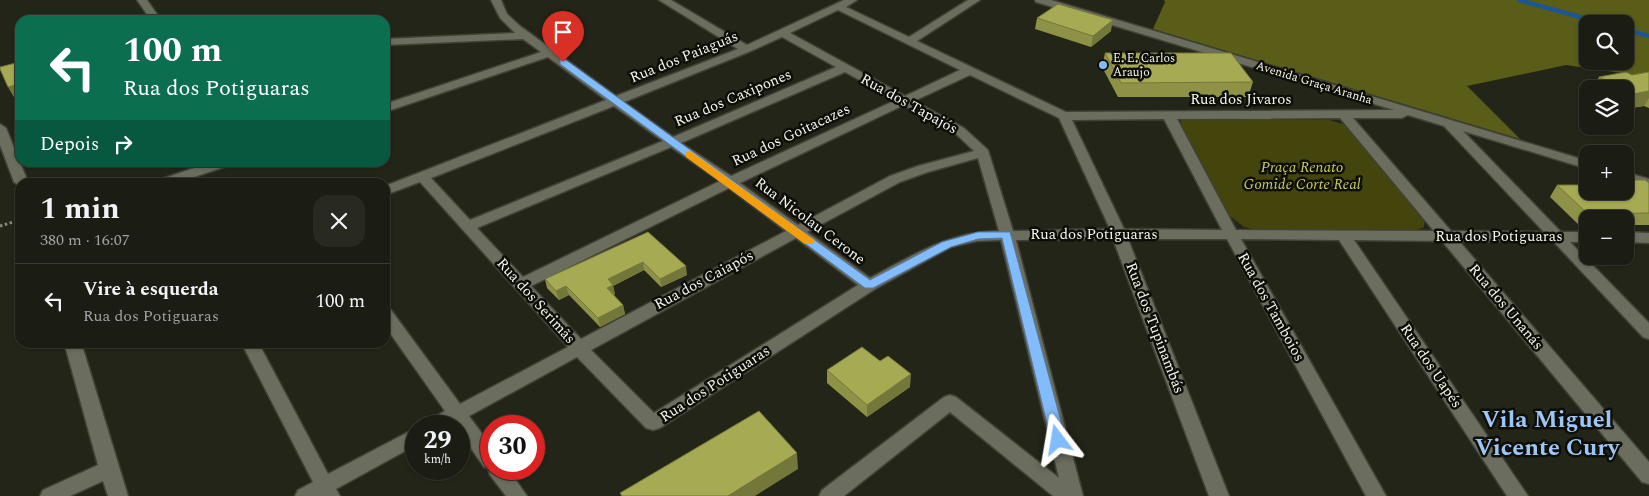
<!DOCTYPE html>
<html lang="pt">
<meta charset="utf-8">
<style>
:root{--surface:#1b1c13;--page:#282921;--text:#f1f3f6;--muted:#a0a1a0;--line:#393a33}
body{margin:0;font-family:Spectral,serif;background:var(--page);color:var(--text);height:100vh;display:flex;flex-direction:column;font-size:19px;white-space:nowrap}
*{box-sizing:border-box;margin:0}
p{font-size:16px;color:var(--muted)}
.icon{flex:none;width:28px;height:28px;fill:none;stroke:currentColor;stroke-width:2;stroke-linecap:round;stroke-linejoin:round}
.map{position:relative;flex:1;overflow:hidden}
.side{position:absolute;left:15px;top:178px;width:375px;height:170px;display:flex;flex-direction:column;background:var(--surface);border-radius:15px;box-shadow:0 1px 4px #0004,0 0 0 1px var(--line)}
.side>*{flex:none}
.hud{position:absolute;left:15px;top:15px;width:375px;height:152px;border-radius:15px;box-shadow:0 1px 4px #0004,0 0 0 1px var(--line);background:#0b6e4f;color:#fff;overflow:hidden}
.controls{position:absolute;left:1579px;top:15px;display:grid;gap:10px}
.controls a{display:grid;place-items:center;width:55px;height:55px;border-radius:10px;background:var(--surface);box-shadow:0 1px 4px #0004,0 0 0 1px var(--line);font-size:25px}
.speed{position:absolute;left:405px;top:415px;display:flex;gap:10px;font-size:25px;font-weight:700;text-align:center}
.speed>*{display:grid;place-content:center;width:65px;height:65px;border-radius:50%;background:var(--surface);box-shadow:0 1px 4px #0004,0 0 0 1px var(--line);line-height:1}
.speed small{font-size:12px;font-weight:400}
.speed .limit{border:8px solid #d22;background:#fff;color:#111}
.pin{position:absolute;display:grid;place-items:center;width:42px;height:42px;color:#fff;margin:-51px -21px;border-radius:50% 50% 50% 0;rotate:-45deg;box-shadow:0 0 5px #0007}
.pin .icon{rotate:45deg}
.me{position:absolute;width:55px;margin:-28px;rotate:346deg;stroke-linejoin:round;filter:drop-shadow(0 0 4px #0008)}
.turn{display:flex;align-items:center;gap:18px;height:105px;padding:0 25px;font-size:22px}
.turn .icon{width:65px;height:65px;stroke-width:2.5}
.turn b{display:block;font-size:35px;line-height:42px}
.then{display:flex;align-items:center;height:48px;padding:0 25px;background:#0003;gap:10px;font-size:19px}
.round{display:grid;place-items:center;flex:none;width:52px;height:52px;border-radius:15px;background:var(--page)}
.head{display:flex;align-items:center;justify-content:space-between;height:85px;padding:0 25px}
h1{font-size:30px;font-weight:700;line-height:38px}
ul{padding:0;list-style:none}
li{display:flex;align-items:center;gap:15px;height:75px;padding:0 25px;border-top:1px solid var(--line)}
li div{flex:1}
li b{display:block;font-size:19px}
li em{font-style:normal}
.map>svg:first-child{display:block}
.green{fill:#43450d}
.forest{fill:#5a5d18;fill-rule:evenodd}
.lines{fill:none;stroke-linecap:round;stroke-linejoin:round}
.stream{stroke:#1d5690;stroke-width:4.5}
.minor-casing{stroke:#414137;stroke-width:3}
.path{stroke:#898a7f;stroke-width:3;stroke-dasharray:2.5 2.5;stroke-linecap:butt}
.minor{fill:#6b6d5e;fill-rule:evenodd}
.wall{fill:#8e9247}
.shaded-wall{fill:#74773a}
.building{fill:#a5aa53;stroke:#74773a}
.route{fill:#83bcfb;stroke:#557aa3}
.slow{fill:#f59e0b}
.poi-dot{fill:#83bcfb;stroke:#0e0e09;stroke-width:2}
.labels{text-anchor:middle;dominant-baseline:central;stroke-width:5;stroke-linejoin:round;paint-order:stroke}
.far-poi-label{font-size:12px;fill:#f4f5ec;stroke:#0e0e09;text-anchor:start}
.far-street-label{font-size:12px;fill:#f4f5ec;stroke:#0e0e09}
.street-label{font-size:15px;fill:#f4f5ec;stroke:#0e0e09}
.park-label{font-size:15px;font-style:italic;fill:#c8ce58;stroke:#0e0e09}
.near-district-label{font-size:24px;font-weight:bold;fill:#9cc6f5;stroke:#0e0e09}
</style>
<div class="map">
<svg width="1649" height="496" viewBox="0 0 1649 496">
<rect width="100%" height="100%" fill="#242519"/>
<path class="green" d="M1182 119 1329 120 1343 124 1355 131 1425 216 1424 227 1411 232 1260 231 1244 227 1226 213 1180 124Z"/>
<path class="forest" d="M1164 0H1649V77L1566 65 1467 86 1520 139 1153 29 1165 2ZM1588 24H1625V61H1588Z"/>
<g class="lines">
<path class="stream" d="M1519 0 1605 24
M1625 29 1649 36"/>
<g class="minor-casing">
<path id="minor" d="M137 0H147L161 20H151Z
M491 0H501L507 14 520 26 616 96 738 49 659 0H671L747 45 844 0H857L846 7 909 37 968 0H980L917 41 1066 112 1394 110 1036 2 1035 0H1051L1588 161V169L1463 131 1561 232H1588V242H1570L1649 323V339L1643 337 1553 241H1459L1649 462V484L1642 482 1442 241 1354 240 1528 496H1507L1339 240 1241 239 1386 496H1366L1227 239H1128L1229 496H1209L1113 239 1016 240 1083 496H1053L950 412 844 496H819L822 490 944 397 950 395 956 397 1059 478 1001 240 977 241 951 247 875 289 660 428 653 430 646 428 577 357 469 416 491 446V469H508L527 496H506L490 475 488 468 484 467 459 431V426L454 424 450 426H425L427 421 445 411 385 326V308L391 310 460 404 568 347 420 182 385 195V186L606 100 548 57 385 112V104L541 52 523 39 385 45V39L515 33 500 18ZM838 10 960 70 905 96 790 33ZM782 37 836 67 673 137 624 102 751 51ZM845 72 896 100 731 176 681 143ZM970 75 1059 118 1110 229 1013 231 988 150 964 128 914 101ZM904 105 956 134 974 151 918 166 890 176 798 225 740 183ZM614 106 663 141 470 220 431 178ZM1408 115 1444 126 1544 232 1451 231 1353 118H1402ZM1340 118 1434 231 1236 230 1177 119ZM1164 119 1222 230 1124 229 1072 120ZM671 147 720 181 523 277 477 228ZM978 158 999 231C947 232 914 255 870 278L807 232 900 182 928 172ZM729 188 786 231 581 339 531 286ZM796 238 858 285 654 413 591 350Z
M0 124 6 128 28 182H20V186L14 182 0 145Z
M211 162H231L230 165 179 182H160L162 179Z
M1625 172 1649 179V187L1625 180Z
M1625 232 1649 233V243L1625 242Z
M64 342H81L128 496H108L103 481 70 496H40L43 490 98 465Z
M241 342H258L328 474 416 428V445L336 489 340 496H295L298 490 313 482Z"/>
</g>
<path class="path" d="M0 226 20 220"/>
<use href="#minor" class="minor"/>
</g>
<path class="wall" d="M1037 18 1111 31 1091 47 1035 29Z
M1105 53 1253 82 1248 97H1118L1102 67Z
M1649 72V108L1644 106 1625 109V89H1592L1599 77 1632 75Z
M1649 183V225H1625V219H1588V226H1580L1550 197 1557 185 1588 191Z
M648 232 687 275 661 287 644 270 613 286 615 294 613 295 623 305 625 314 600 327 569 295 559 300 547 288 545 279Z
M827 370 910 387 867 417 827 383Z"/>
<path class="shaded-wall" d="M1113 20 1111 31 1091 47 1093 36Z
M20 84V98L15 99 8 87Z
M1649 91V98L1644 106 1625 109V106L1633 94Z
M643 262 644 270 613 286 615 294 609 297 607 288 608 279Z
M686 266 687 275 661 287 660 279Z
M566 286 569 295 559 300 556 291Z
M623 305 625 314 600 327 598 318Z
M911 374 910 387 867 417V405Z
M797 453 798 469 755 496H728Z"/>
<path class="building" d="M1058 4 1113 20 1093 36 1037 18Z
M1105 53H1231L1253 82 1121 83Z
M20 62V84L8 87 0 69V67Z
M1626 72 1632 75 1649 72V91L1633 94 1625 90V89H1623L1599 77Z
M1625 180H1645L1649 183V213L1588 214 1557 185H1588V191H1625Z
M648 232 686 266 660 279 643 262 608 279 613 285 607 288 623 305 598 318 566 286 556 291 545 279Z
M862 347 880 361 888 356 911 374 867 405 827 370Z
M759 411 797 453 728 496H622L620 493Z"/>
<path class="route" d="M560 60H566L870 280 942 242 978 232H1010L1066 440 1064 444 1058 446 1053 444 1051 440 1002 238 978 239 951 247 873 288H865C764 212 661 139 560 64Z"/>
<path class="slow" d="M690 151 813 239 815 241 813 244H805L686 157V152Z"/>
<circle class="poi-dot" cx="1103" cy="65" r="5"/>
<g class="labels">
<g class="far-poi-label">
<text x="1113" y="58">E. E. Carlos<tspan x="1113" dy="14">Araujo</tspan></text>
</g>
<g class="far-street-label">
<text transform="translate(1314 83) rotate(17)">Avenida Graça Aranha</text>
</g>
<g class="street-label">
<text transform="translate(684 57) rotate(-22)">Rua dos Paiaguás</text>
<text transform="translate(733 98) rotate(-23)">Rua dos Caxipones</text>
<text x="1241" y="99">Rua dos Jivaros</text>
<text transform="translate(909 104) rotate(29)">Rua dos Tapajós</text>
<text transform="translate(791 135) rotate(-25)">Rua dos Goitacazes</text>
<text transform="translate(810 221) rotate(37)">Rua Nicolau Cerone</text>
<text x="1094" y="234">Rua dos Potiguaras</text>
<text x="1499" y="236">Rua dos Potiguaras</text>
<text transform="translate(704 280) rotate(-28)">Rua dos Caiapós</text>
<text transform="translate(536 301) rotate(48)">Rua dos Serimãs</text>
<text transform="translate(1271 307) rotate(61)">Rua dos Tamboios</text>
<text transform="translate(1506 307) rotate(50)">Rua dos Unanás</text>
<text transform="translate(1155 328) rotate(69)">Rua dos Tupinambás</text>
<text transform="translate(1431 366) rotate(56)">Rua dos Uapés</text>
<text transform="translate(715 384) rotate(-33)">Rua dos Potiguaras</text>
</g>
<g class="park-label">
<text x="1302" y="167">Praça Renato<tspan x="1302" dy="17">Gomide Corte Real</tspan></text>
</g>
<g class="near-district-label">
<text x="1547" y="420">Vila Miguel<tspan x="1547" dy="28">Vicente Cury</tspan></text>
</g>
</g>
</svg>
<div class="controls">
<a><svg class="icon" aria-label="search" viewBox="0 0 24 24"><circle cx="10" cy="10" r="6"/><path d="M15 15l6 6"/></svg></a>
<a><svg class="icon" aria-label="layers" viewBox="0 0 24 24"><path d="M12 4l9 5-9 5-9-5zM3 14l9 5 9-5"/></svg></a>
<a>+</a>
<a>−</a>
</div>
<div class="speed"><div>29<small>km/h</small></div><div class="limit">30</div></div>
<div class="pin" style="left:563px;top:62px;background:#d93025"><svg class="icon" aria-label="arrive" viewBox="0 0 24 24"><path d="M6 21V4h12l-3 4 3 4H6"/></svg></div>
<svg class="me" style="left:1058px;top:440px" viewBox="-20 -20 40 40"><path d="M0-17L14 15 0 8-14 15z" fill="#83bcfb" stroke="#fff" stroke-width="4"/></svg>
<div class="hud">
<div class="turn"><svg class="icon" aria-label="left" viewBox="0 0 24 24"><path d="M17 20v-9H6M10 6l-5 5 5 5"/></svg><div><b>100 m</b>Rua dos Potiguaras</div></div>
<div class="then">Depois<svg class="icon" aria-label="right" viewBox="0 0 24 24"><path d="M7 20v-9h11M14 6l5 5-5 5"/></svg></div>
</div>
<section class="side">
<div class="head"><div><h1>1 min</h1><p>380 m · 16:07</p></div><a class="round"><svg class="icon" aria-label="close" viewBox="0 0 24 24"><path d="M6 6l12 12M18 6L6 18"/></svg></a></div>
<ul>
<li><svg class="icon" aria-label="left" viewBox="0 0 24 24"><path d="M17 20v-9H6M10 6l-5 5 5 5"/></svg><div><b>Vire à esquerda</b><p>Rua dos Potiguaras</p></div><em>100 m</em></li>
</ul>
</section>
</div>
